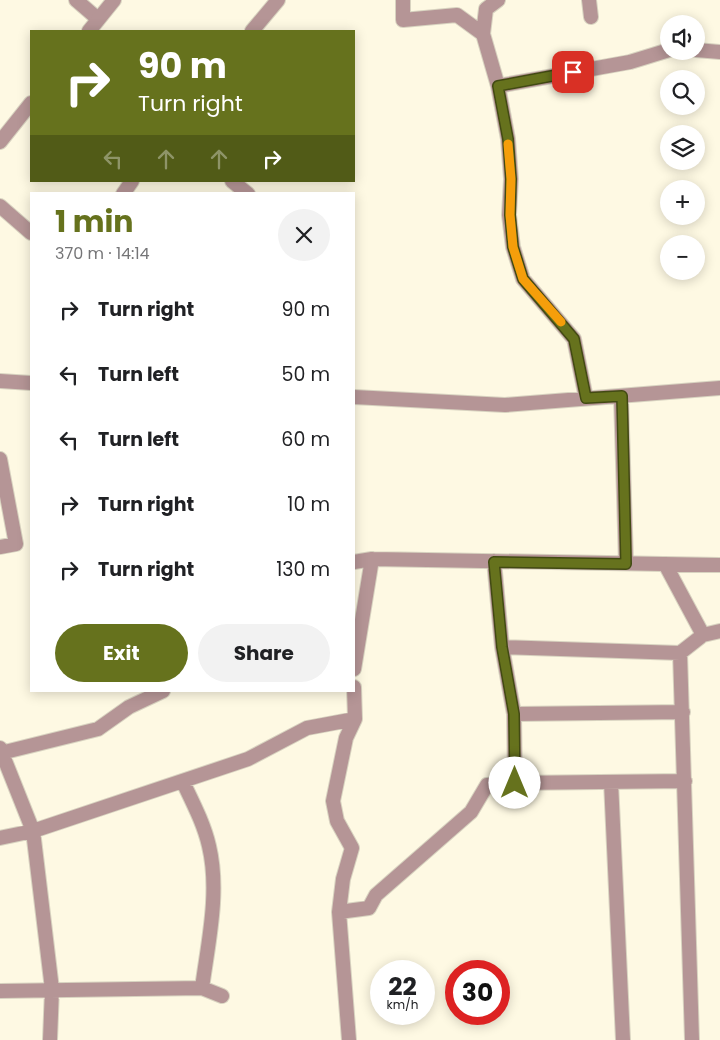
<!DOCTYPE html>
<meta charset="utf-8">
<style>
:root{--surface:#fff;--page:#f2f2f2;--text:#202124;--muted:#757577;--accent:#66721d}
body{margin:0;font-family:Poppins,sans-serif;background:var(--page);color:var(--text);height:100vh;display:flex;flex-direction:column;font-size:19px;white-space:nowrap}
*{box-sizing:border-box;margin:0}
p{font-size:16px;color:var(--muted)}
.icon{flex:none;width:28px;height:28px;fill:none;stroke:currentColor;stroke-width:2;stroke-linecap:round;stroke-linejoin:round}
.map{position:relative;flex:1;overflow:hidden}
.panel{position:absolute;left:30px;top:192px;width:325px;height:500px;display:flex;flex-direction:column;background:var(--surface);border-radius:0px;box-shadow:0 2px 12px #0003}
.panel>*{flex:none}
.hud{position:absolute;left:30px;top:30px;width:325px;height:152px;border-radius:0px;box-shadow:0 2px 12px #0003;background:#66721d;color:#fff;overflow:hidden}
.controls{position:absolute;left:660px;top:15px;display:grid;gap:10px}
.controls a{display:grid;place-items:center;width:45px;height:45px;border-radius:50%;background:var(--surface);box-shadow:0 2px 12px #0003;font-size:25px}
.speed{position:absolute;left:370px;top:960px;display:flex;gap:10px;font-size:25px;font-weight:700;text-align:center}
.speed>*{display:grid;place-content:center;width:65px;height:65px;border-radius:50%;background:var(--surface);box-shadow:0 2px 12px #0003;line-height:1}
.speed small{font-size:12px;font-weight:400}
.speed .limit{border:8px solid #d22;background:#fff;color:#111}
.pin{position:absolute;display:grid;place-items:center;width:42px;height:42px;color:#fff;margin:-21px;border-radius:10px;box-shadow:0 2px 8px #0006}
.me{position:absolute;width:55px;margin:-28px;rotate:0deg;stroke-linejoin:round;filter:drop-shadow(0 0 4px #0008)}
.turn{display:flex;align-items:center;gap:18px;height:105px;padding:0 25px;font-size:22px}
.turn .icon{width:65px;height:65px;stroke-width:2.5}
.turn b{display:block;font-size:35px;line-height:42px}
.lanes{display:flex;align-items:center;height:48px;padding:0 25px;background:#0003;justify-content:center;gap:25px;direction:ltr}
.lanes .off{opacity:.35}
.round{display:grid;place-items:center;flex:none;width:52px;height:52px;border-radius:26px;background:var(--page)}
.headline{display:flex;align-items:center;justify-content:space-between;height:85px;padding:0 25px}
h1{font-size:30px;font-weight:700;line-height:38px;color:var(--accent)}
.button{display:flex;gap:10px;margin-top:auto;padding:10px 25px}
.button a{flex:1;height:58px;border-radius:30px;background:var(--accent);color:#fff;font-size:20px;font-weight:700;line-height:58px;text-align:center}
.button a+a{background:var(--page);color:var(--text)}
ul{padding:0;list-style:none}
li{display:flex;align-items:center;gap:15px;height:65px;padding:0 25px}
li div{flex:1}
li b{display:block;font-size:19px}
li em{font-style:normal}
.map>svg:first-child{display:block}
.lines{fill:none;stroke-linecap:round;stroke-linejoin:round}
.minor-casing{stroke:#d8d3c0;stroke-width:16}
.tertiary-casing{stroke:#d8d3c0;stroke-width:16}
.minor{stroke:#b59596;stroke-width:14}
.tertiary{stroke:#b59596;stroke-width:14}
.route-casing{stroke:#424a13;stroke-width:12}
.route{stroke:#66721d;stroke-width:9}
.slow{stroke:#f59e0b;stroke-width:9}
</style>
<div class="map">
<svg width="720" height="1040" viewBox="0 0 720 1040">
<rect width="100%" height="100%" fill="#fef9e3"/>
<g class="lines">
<g class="minor-casing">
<path id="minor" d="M76 0 98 19
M403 0V20L457 15 483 34 498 86 508 139 511 179 509 215 513 247 523 279 574 339 586 398
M589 0 591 17
M252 31 278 0
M483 34 486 9 498 0
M696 50 720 52
M498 86 630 62 669 50
M232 181 248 194
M123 194 132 181
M0 206 31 233
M0 381 31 383
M621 396 626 563
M354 397 505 405 720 388
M0 459 16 544 0 547
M494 561 502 647 514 714
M354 562 372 559 720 565
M703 635 720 631
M502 647 680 653 703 635 665 564
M680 653 692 1040
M354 669 372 559
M683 712 514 714 515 783 685 781
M0 748 33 831 52 989 50 1040
M1 753 98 729 129 707 163 691
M183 782C193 803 204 824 209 846 220 892 208 943 202 988
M611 782 623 1040
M0 838 33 831 248 759 307 728 355 719
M339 912 369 908 376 895 471 812 487 785 515 783
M0 991 202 988 222 996
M349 1040 339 912 343 879 352 848 337 821 333 801 346 738 355 719 354 687"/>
</g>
<g class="tertiary-casing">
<path id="tertiary" d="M89 31 114 0
M0 142 31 103"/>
</g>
<use href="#minor" class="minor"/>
<use href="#tertiary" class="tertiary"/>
</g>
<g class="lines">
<g class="route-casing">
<path id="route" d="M515 783 514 714 502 647 494 562 626 564 622 396 586 398 574 339 523 279 513 247 510 215 511 179 508 139 498 86 573 72"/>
</g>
<use href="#route" class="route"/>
<path class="slow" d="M508 144 511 179 510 215 513 247 523 279 561 322"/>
</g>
</svg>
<div class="controls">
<a><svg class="icon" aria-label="sound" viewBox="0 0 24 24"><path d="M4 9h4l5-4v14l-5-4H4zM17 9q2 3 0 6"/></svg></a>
<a><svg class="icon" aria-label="search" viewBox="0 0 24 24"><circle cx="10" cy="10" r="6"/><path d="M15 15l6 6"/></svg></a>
<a><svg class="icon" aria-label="layers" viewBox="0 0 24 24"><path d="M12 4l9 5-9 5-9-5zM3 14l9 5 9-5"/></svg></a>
<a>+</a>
<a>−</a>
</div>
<div class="speed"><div>22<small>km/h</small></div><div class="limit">30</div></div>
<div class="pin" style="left:573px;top:72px;background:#d93025"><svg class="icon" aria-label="arrive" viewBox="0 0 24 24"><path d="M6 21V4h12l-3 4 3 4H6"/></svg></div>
<svg class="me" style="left:515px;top:783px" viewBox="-20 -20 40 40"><circle r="19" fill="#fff"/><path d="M0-13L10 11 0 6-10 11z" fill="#66721d"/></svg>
<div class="hud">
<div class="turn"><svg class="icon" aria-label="right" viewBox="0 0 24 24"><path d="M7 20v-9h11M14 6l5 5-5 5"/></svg><div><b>90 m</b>Turn right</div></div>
<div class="lanes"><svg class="icon off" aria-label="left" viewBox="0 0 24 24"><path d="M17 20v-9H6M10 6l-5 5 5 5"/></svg><svg class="icon off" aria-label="ahead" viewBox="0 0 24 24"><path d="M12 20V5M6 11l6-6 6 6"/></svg><svg class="icon off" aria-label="ahead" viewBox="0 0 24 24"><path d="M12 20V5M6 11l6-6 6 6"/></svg><svg class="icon" aria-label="right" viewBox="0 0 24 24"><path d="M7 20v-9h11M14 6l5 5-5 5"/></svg></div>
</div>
<section class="panel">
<div class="headline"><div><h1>1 min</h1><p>370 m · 14:14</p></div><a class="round"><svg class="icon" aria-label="close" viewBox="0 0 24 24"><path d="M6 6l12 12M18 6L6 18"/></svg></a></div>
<ul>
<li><svg class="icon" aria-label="right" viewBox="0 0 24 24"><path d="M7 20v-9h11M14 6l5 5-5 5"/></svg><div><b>Turn right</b></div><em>90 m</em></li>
<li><svg class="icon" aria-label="left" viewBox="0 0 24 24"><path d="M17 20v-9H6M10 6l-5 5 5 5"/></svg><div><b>Turn left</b></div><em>50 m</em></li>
<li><svg class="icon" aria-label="left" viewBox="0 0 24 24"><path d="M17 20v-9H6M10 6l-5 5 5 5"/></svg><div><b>Turn left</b></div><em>60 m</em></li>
<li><svg class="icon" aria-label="right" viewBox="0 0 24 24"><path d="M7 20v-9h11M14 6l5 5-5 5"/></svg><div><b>Turn right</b></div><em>10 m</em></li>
<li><svg class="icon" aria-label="right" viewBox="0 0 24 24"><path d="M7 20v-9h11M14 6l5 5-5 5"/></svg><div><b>Turn right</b></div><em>130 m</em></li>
</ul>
<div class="button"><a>Exit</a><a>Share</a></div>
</section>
</div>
